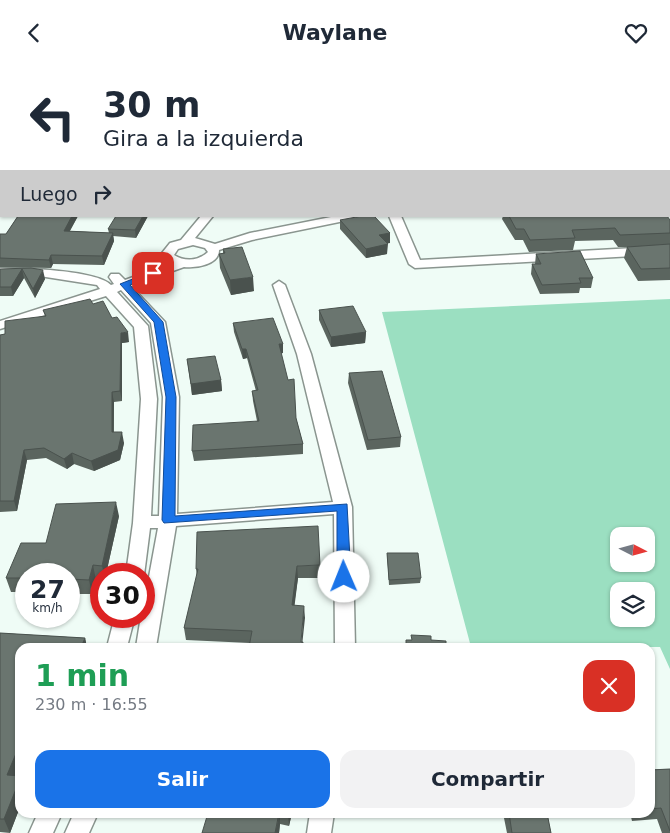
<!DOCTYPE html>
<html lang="es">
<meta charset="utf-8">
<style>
:root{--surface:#fff;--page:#f2f2f3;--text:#1f2937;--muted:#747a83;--accent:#1a73e8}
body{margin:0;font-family:"DejaVu Sans",sans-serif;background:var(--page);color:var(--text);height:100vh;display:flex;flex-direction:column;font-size:19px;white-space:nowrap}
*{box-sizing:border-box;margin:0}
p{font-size:16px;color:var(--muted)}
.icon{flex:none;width:28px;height:28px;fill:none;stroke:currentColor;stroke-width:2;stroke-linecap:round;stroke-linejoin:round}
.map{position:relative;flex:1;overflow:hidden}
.drawer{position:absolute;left:15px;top:578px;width:640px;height:175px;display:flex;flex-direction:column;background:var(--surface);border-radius:15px;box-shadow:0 1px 4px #0004}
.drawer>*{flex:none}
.hud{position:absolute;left:0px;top:0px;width:670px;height:152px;box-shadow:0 1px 4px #0004;background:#fff;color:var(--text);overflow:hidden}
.needle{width:32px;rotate:96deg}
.controls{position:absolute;left:610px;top:462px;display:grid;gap:10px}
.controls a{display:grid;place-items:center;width:45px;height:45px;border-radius:10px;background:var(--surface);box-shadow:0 1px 4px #0004;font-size:25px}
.speed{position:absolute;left:15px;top:498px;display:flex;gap:10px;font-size:25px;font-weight:700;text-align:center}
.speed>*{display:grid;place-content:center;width:65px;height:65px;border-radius:50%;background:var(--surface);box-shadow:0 1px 4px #0004;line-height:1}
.speed small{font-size:12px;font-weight:400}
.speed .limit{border:8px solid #d22;background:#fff;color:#111}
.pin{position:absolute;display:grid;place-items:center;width:42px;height:42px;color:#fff;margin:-21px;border-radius:10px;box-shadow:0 2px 8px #0006}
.me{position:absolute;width:55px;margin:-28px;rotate:359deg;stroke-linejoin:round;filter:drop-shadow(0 0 4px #0008)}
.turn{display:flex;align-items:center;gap:18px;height:105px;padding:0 20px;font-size:22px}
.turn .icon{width:65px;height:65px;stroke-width:2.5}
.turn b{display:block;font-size:35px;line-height:42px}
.then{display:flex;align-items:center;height:48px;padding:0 20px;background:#0003;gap:10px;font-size:19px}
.round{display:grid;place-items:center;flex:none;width:52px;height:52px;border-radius:15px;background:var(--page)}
.headline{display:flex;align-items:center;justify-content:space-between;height:85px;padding:0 20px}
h1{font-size:30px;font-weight:700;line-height:38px;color:#1e9e55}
.action{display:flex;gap:10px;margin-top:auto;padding:10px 20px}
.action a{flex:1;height:58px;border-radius:15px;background:var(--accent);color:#fff;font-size:20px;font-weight:700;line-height:58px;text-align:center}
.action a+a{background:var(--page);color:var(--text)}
header{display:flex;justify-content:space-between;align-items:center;height:65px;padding:0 20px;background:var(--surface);font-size:22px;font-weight:700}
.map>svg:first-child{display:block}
.green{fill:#9bdfc1;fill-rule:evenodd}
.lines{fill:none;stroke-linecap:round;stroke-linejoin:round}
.service-casing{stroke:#8a958f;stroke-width:2}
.minor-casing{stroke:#8a958f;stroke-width:3}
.tertiary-casing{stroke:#8a958f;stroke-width:3}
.service{fill:#fff;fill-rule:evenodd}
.minor{fill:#fff;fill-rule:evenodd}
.tertiary{fill:#fff;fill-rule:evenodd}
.wall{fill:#5b655f}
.shaded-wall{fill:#4a524e}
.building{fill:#6a756f;stroke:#4a524e}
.route{fill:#1a73e8;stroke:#114b97}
</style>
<header><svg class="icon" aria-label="back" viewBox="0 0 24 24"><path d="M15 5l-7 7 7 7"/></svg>Waylane<svg class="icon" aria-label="heart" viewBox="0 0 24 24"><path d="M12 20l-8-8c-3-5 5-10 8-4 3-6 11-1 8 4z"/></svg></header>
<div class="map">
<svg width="670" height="768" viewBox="0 0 670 768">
<rect width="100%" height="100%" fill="#effcf6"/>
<path class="green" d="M670 234V604L660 582H471L382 247ZM619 471H646V499H619ZM619 526H646V554H619Z"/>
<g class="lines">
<g class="service-casing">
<path id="service" d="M171 0H195L193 1H171Z"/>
</g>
<g class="minor-casing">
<path id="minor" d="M225 0H233L234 1H226Z
M669 136H670V142H669Z
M201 151H213L195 173 215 179 250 168 336 151H360L354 154 252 175 219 185C219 200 196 203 184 202L131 221 165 257 179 332 177 449 333 437 297 289 273 220 279 216 285 220 311 289 352 442 355 582H335L334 449 176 461 156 582H136L141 551H144V539L158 463H150L144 510 126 509 133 458 141 334 134 262 106 231 0 264V256L100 224 97 220 33 210 0 211V203C23 203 97 205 111 220L114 219 109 212 111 209H119L125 215 171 198 164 194 162 188 170 178 181 175ZM193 180 205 183 208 187C198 196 185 197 174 190L178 184ZM121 225 151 258 163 332 159 451H151L157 334 148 261 117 227Z
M389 151H401L420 195 670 181V189L415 203 409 199Z
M115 551H135L127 582H107Z
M38 748H62L53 768H29Z
M74 748H98L89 768H65Z
M310 748H334L331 768H307Z"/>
</g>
<g class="tertiary-casing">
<path id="tertiary" d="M632 0H645V1H632Z
M669 15H670V22H669Z"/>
</g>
<use href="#service" class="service"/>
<use href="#minor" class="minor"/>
<use href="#tertiary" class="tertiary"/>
</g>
<path class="wall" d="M1 115V142H0V116Z
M18 151H78L70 166 109 168 108 164 148 151 136 173 113 171 114 176 104 200 53 199 51 203 0 202V169H6Z
M503 151 670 155V215L638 216 624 193 627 182H628H618L613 175 575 176 573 185 529 187 523 175H515L502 154Z
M340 155 390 168V178H387V189L366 193 340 164Z
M223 184 254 226 231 230 220 203 219 189 223 188Z
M536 189 593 213 591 223H580L579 228 540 229 531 209 532 199H535Z
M31 203 45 214 35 233 24 213 13 231H0V204Z
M93 239 112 253 129 277 122 278V336L114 337V367L124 378 120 395 94 406 74 399 67 404 46 393 27 395 17 446 0 447V270L5 269 45 251 43 245Z
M319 245 366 267 365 278 331 282 319 255Z
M233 258 283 288H281L296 353 303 379V389L194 396 192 386 257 356 253 336 252 326H256L247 293 243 294 234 267Z
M187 294 221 315 222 326 192 330Z
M349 308 401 372 400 382 367 385 348 318Z
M119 451 106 509H101V515H96L92 529H69V509H26V527H11L6 513 46 478Z
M387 488 421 513 420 518 389 520Z
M320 500V513H298L294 540 305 553 250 578 186 575 184 563 197 512 196 504Z
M0 568 85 573 87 582H20V705L17 711 20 742 10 768 0 767Z
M670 704V768H662L657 754 632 756 630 748H650V705Z
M221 748H292L289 761 280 759 279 768H202L220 749Z
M506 748H547L551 768H507L504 753Z"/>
<path class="shaded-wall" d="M72 151H78L65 174 64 166Z
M143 151H148L136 173 135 165Z
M113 168 114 176 104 200 102 191Z
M390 168V178L379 180V170Z
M388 179 387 189 366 193V184Z
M51 190 53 199 51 203 49 195Z
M22 204 24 213 13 231 11 222Z
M43 205 45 214 35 233 33 224Z
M253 212 254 226 231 230 230 215Z
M128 267 129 277 122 278V336L120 326 121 268Z
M366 267 365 278 331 282V272Z
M279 279H283V288L279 289Z
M242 284H246L247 293 243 294Z
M221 315 222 326 192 330 191 319Z
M112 327 114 337 113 378 112 367Z
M122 367 124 378 120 395 94 406 91 396Z
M24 385 27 395 17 446 14 436Z
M72 388 74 399 67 404 64 394Z
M116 437 119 451 106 509H104L102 501Z
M93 500 96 515 92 529 89 515Z
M297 501 298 513 293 553 292 540Z
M304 541 305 553 302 581 303 577V582H301Z
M85 573 87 582H81Z
M20 679V705L12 724 7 710Z
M20 714V742L10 768 4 754Z
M280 748V759L279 768H275Z
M288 748H292L289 761Z"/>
<path class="building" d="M0 115H1V133H0Z
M18 151H72L64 166 113 168 102 191 51 190 49 195 0 193V169H6Z
M116 151H143L135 165 108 164Z
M362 151H374L390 168 379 170 388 179 366 184 340 155Z
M509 151H667L670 155V168L620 170 615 163 572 165 575 173 530 175 524 164H516Z
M670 179V203L641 204 627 182Z
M242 182 253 212 230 215 219 189 225 188 223 184Z
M580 186 593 213H579L581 218 542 220 532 199H541L536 189Z
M31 203 43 205 33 224 22 204 11 222H0V204Z
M90 234 93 239 103 236 112 253 117 252 128 267 121 268 120 326 112 327V367H122L118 385 91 396 72 388 64 394 44 383 24 385 14 436H0V270L5 269V256L46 251 43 245Z
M353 241 366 267 331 272 319 245Z
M273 253 283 279H279L288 315 294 314 296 353 303 379 192 386 193 360 259 356 252 326 258 325 246 284H242L233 258Z
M215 291 221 315 191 319 187 294Z
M382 306 401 372 368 375 349 308Z
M116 437 102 501 93 500 89 515 69 514V509H26V513H6L21 478H46L56 439Z
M318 461 320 500 297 501 292 540 304 541 301 577H303L302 582H249L252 566 184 563 198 504H196L197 467Z
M387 488H418L421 513 389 515Z
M0 568 85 573 81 582H20V679L7 710 20 711V714L4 754H0Z
M411 570 431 571V575L446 576V582H406V575H412Z
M670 704V766L661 743 650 744V705Z
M208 748 220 749 221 748H279L275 768H202Z
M509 748H547L551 768H512Z"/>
<path class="route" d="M153 206 158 208 156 210 130 220 163 257 176 332 175 451 347 439 351 512 349 516H339L337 512V446L164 458 162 455 166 332 154 257 120 219Z"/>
</svg>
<div class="controls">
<a><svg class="needle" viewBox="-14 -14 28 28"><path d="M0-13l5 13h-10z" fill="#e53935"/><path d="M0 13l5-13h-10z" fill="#747a83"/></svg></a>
<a><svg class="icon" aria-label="layers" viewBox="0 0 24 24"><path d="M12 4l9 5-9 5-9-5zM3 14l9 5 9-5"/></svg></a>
</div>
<div class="speed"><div>27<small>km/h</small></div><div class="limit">30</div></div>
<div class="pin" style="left:153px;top:208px;background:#d93025"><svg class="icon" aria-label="arrive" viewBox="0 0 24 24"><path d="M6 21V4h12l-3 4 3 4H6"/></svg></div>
<svg class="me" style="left:344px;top:512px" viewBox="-20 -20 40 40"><circle r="19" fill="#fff"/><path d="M0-13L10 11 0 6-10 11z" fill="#1a73e8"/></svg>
<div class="hud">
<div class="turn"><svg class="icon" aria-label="left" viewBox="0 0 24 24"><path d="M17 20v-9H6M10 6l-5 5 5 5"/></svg><div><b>30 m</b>Gira a la izquierda</div></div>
<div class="then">Luego<svg class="icon" aria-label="right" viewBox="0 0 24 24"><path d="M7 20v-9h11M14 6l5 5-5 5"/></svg></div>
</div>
<section class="drawer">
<div class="headline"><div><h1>1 min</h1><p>230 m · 16:55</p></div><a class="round" style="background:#d93025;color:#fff"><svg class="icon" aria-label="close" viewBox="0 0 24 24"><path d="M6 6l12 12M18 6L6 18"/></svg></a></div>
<div class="action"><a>Salir</a><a>Compartir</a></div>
</section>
</div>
